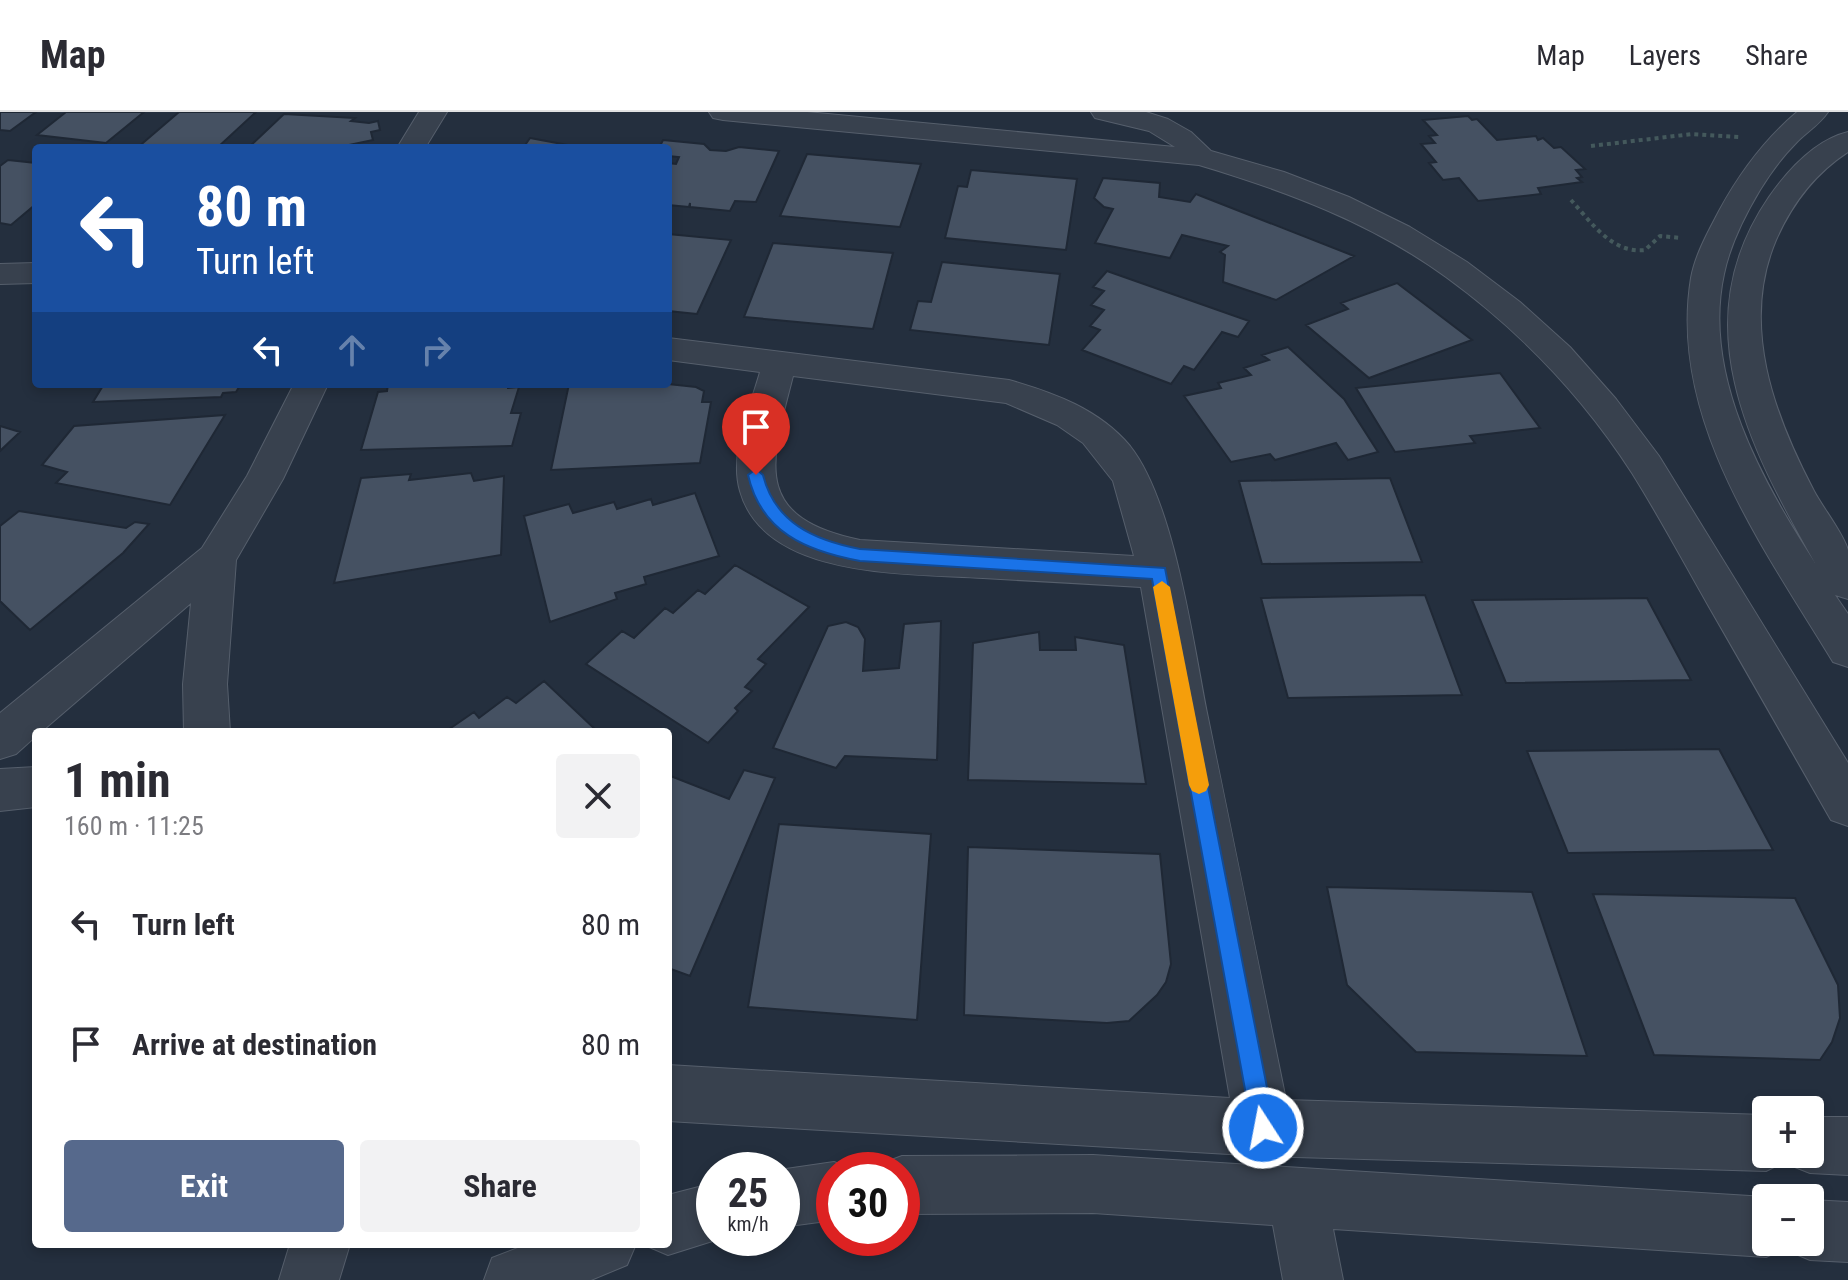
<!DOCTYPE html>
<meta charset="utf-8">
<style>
:root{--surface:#fff;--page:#f2f2f3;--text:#2b2b33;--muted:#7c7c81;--line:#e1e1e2;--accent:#56698c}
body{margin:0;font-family:"Roboto Condensed",sans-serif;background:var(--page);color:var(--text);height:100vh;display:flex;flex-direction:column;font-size:30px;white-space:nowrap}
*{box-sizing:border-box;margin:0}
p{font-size:26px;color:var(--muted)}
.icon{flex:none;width:44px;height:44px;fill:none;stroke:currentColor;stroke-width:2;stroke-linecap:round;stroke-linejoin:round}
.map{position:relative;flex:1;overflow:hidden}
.side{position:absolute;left:32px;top:616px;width:640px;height:520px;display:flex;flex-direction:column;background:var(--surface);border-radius:8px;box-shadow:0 4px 12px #0003}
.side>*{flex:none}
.banner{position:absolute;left:32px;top:32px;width:640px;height:244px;border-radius:8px;box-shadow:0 4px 12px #0003;background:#1a4fa0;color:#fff;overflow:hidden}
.fabs{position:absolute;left:1752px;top:984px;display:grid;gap:16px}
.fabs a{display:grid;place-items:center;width:72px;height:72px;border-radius:8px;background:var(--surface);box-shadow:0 4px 12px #0003;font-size:40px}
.speed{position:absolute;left:696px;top:1040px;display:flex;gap:16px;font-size:40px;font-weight:700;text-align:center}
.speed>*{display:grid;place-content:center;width:104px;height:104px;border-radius:50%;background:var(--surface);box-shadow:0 4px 12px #0003;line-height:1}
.speed small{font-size:20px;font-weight:400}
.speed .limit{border:12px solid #d22;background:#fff;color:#111}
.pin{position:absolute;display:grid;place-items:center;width:68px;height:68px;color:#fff;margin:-82px -34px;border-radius:50% 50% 50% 0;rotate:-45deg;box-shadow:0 0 8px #0007}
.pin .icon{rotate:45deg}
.me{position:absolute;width:88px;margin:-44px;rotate:349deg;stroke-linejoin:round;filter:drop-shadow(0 0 6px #0008)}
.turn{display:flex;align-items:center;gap:28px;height:168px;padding:0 32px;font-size:36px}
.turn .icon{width:104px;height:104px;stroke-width:2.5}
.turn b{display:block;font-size:56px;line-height:68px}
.lanes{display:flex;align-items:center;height:76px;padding:0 32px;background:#0003;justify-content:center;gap:40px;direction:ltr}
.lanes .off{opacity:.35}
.round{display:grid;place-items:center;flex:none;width:84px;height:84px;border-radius:8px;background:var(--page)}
.headline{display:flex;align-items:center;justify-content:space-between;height:136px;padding:0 32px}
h1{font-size:48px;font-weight:700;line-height:60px}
.primary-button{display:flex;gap:16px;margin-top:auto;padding:16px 32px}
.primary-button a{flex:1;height:92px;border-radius:8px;background:var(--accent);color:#fff;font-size:32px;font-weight:700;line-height:92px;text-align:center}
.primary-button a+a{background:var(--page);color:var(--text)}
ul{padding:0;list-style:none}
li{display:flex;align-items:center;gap:24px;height:120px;padding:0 32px}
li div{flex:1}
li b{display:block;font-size:30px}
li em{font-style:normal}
header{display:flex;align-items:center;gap:48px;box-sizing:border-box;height:112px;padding:0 40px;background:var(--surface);border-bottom:2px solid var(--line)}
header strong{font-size:38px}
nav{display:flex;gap:44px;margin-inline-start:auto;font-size:28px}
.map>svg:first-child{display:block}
.building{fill:#455162;stroke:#1f2835;stroke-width:2}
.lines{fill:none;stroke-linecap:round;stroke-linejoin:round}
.minor-casing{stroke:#565f6c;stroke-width:2}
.path{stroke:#44595c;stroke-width:4;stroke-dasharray:4 4;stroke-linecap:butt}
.minor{fill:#38414e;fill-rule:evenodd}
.route{fill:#1a73e8;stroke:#114b97;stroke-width:2}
.slow{fill:#f59e0b}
</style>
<header>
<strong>Map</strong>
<nav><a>Map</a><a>Layers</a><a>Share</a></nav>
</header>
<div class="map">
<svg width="1848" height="1168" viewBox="0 0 1848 1168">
<rect width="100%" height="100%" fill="#242f3e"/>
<path class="building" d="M0 0H36L10 19 0 18Z
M66 0H144L106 31 37 23Z
M179 0H256L217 36H137Z
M284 2 355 6 351 9 369 11 378 9 380 18 371 20 373 28 349 33 350 36H248Z
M1468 4 1472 8 1477 7 1497 28 1536 24 1538 28 1543 26 1554 36 1561 35 1585 57 1576 58 1582 65 1577 66 1582 70 1538 76 1541 82 1478 89 1459 66 1443 68 1429 51 1436 50 1421 32 1435 31 1429 24 1437 23 1423 8Z
M530 26 573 34 578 36H523Z
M663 28 704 32 710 38 726 39 739 35 779 39 756 90 735 89 730 99 690 95V91L689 95 668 93V51L676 52 679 45 668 44V36H659Z
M807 42 921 52 900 115 780 104Z
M8 48 36 51V92L11 113 0 111V54Z
M971 58 1077 67 1066 138 945 126 958 74 967 75Z
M1103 66 1160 71 1159 85 1190 90 1196 82 1354 144 1276 188 1223 170 1225 143 1220 140 1228 134 1182 123 1170 146 1095 131 1113 97 1104 95 1094 86Z
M668 122 731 128 697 202 668 199Z
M773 131 893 141 873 217 744 205Z
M942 150 1060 162 1049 233 910 218 918 189 931 190Z
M1107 159 1249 209 1238 225 1222 220 1194 258 1184 254 1171 272 1082 238 1100 218 1090 214 1104 198 1091 193 1104 179 1093 175Z
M1397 171 1472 228 1369 266 1306 213 1348 197 1341 191Z
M1288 235 1344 287 1378 340 1348 348 1336 331 1275 348 1270 342 1231 350 1184 284 1221 276 1218 271 1251 263 1244 256 1269 248 1262 243Z
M1500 261 1540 316 1470 324 1475 331 1395 340 1356 276Z
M104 272H241L236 280 223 281 221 285 93 290Z
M388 272H508V276L519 275 511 301H521L512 334 361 338 378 280 387 279Z
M569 272H668L696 275 704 279 702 290H711L700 351 551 358Z
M225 303 170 393 56 371 67 360 42 353 74 314Z
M0 314 20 320 0 339Z
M471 361 474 369 504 364 501 443 334 471 361 366 411 362 409 368Z
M1390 366 1422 450 1262 452 1239 369Z
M695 381 719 444 644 465 646 472 615 481 617 487 550 510 524 404 569 392 573 401 614 390 617 397 651 387 653 393Z
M19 399 126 416 135 410 149 412 123 441 30 518 0 489V414Z
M735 453 809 495 758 547 766 552 745 575 752 579 735 596 738 599 708 631 586 552 622 519 634 526 665 496 673 501 698 478 705 482Z
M1425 483 1462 583 1288 586 1261 486Z
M1647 486 1691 568 1506 571 1472 488Z
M941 509 937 648 845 644 836 656 773 636 828 514 846 510 858 515 865 527 863 559 899 556 904 512Z
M1039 520 1040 538H1076L1075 525 1124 533 1146 672 968 668 973 531Z
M544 569 598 620H445L474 600 479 606 507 585 516 591Z
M1719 637 1773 738 1568 741 1527 639Z
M744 658 775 666 690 864 668 856V663L729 687Z
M779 712 931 722 917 908 748 895Z
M968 735 1160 742 1171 852 1166 870 1157 883 1129 909 1107 911 964 903Z
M1327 775 1532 780 1587 944 1416 940 1347 873Z
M1593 782 1795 786 1838 873 1840 906 1832 930 1820 948 1654 943Z"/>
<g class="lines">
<g class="minor-casing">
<path id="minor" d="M419 0H447L425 36H397Z
M709 0H807L1175 35 1149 19 1095 6 1091 0H1146L1168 7 1191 20 1211 39 1284 60 1349 85 1410 115 1467 150 1520 190 1570 235 1616 287 1659 344 1848 651V714L1831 708C1790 636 1749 564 1708 493 1683 449 1659 404 1632 361 1583 285 1519 218 1446 165 1372 111 1286 79 1199 53L723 8 713 6Z
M1797 0H1828C1820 12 1807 20 1797 30 1783 44 1771 60 1760 78 1745 103 1730 133 1724 162 1702 263 1762 369 1815 451 1749 334 1683 211 1769 85 1788 58 1815 28 1848 20V40C1814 62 1792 92 1776 128 1740 213 1774 303 1814 379 1823 396 1843 421 1848 438 1848 451 1848 472 1848 487L1835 483 1848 502V555L1833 550C1764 436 1668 307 1691 166 1695 143 1708 120 1719 99 1739 62 1765 27 1797 0Z
M36 151V171L0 172V152Z
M668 226 1009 268C1054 281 1099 297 1130 334 1174 389 1193 530 1207 601 1234 730 1260 859 1286 988L1766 1003V1042H1810V1005H1848V1063L1810 1061 1790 1053 1788 1048 1766 1059 1263 1044 668 1009V953L1230 986 1141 475C1088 472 1036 469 983 466 910 461 765 468 740 379 729 341 750 296 760 260L668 248ZM793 264 1006 291 1057 313 1083 331 1113 369 1134 444 860 428C750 405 771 350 793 264Z
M294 272H328L283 367 236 448 227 572 230 620H184L183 572 191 491 41 620H36V624L16 642 0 647V601L202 436 247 364Z
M36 655V695L0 699V657Z
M1093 1043 1766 1085V1130H1810V1088L1848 1090V1150L1810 1148 1789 1139 1787 1135 1766 1145 1333 1117 1343 1168H1283L1273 1113 1093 1101 902 1102V1058H879L881 1052 902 1044Z
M834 1050 854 1058H834V1108L782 1115V1058H779Z
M714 1071V1126H722L668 1143 647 1134 668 1132V1083Z
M290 1132H350L339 1168H279Z
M528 1132H636L627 1153 591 1168H484L492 1146Z"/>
</g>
<path class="path" d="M1591 34 1692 22 1739 25
M1571 88C1591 110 1612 142 1645 138L1660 124 1681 126"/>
<use href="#minor" class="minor"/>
</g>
<path class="route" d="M756 357 763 363C775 411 814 428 860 437L1165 456 1275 1016 1272 1024 1263 1028 1255 1024 1252 1016 1152 467 860 449C806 439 761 420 748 363Z"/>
<path class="slow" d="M1162 469 1170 475 1209 673 1206 679 1199 682 1192 679 1189 673 1153 475Z"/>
</svg>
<div class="fabs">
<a>+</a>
<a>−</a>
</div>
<div class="speed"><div>25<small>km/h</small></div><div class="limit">30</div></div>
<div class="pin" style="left:756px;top:363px;background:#d93025"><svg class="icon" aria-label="arrive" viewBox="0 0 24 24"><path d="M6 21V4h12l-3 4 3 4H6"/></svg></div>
<svg class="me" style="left:1263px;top:1016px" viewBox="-20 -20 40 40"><circle r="17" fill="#1a73e8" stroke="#fff" stroke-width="3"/><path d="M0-11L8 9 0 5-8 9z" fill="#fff"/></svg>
<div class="banner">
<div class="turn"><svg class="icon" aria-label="left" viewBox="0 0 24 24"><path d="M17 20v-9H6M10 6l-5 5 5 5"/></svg><div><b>80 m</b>Turn left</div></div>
<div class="lanes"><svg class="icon" aria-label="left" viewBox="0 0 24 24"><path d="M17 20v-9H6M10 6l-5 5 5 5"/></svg><svg class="icon off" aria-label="ahead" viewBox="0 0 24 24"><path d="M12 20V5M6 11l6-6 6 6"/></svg><svg class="icon off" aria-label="right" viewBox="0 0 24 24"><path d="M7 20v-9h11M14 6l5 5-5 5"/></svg></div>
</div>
<section class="side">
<div class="headline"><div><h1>1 min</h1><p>160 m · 11:25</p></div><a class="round"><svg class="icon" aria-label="close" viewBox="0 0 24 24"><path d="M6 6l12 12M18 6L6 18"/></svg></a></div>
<ul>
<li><svg class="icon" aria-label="left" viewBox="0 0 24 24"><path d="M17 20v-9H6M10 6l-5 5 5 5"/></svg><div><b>Turn left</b></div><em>80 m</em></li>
<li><svg class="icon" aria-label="arrive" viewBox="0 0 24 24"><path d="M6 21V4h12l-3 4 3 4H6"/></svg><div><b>Arrive at destination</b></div><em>80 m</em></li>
</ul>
<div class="primary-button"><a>Exit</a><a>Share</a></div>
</section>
</div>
